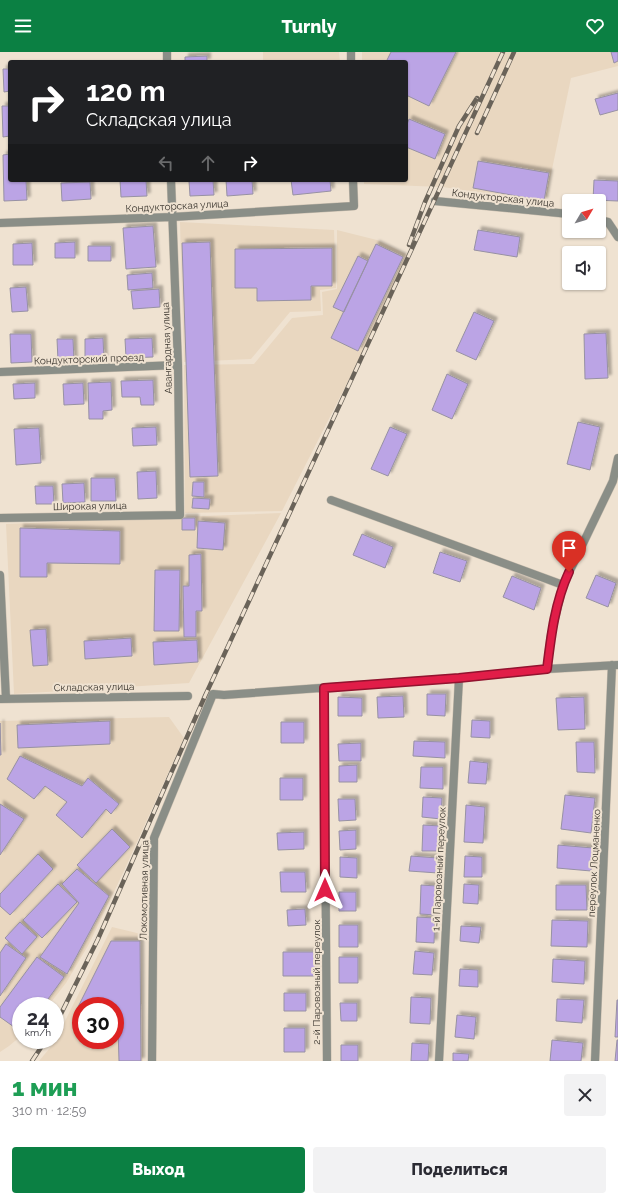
<!DOCTYPE html>
<html lang="ru">
<meta charset="utf-8">
<style>
:root{--surface:#fff;--page:#f2f2f3;--text:#2b2b33;--muted:#7c7c81;--accent:#0b8043}
body{margin:0;font-family:Raleway,sans-serif;background:var(--page);color:var(--text);height:100vh;display:flex;flex-direction:column;font-size:15px;white-space:nowrap}
*{box-sizing:border-box;margin:0}
p{font-size:13px;color:var(--muted)}
.icon{flex:none;width:22px;height:22px;fill:none;stroke:currentColor;stroke-width:2;stroke-linecap:round;stroke-linejoin:round}
.map{position:relative;height:1009px;overflow:hidden}
.sheet{display:flex;flex-direction:column;background:var(--surface);flex:1}
.sheet>*{flex:none}
.top-card{position:absolute;left:8px;top:8px;width:400px;height:122px;border-radius:4px;box-shadow:0 1px 3px #0004;background:#202124;color:#fff;overflow:hidden}
.needle{width:26px;rotate:52deg}
.controls{position:absolute;left:562px;top:142px;display:grid;gap:8px}
.controls a{display:grid;place-items:center;width:44px;height:44px;border-radius:4px;background:var(--surface);box-shadow:0 1px 3px #0004;font-size:20px}
.speed{position:absolute;left:12px;top:945px;display:flex;gap:8px;font-size:20px;font-weight:700;text-align:center}
.speed>*{display:grid;place-content:center;width:52px;height:52px;border-radius:50%;background:var(--surface);box-shadow:0 1px 3px #0004;line-height:1}
.speed small{font-size:10px;font-weight:400}
.speed .limit{border:6px solid #d22;background:#fff;color:#111}
.pin{position:absolute;display:grid;place-items:center;width:34px;height:34px;color:#fff;margin:-41px -17px;border-radius:50% 50% 50% 0;rotate:-45deg;box-shadow:0 0 4px #0007}
.pin .icon{rotate:45deg}
.me{position:absolute;width:44px;margin:-22px;rotate:0deg;stroke-linejoin:round;filter:drop-shadow(0 0 3px #0008)}
.turn{display:flex;align-items:center;gap:14px;height:84px;padding:0 12px;font-size:18px}
.turn .icon{width:52px;height:52px;stroke-width:2.5}
.turn b{display:block;font-size:28px;line-height:34px}
.lanes{display:flex;align-items:center;height:38px;padding:0 12px;background:#0003;justify-content:center;gap:20px;direction:ltr}
.lanes .off{opacity:.35}
.round{display:grid;place-items:center;flex:none;width:42px;height:42px;border-radius:4px;background:var(--page)}
.head{display:flex;align-items:center;justify-content:space-between;height:68px;padding:0 12px}
h1{font-size:24px;font-weight:800;line-height:30px;color:#1e9e55}
.primary-button{display:flex;gap:8px;margin-top:auto;padding:8px 12px}
.primary-button a{flex:1;height:46px;border-radius:4px;background:var(--accent);color:#fff;font-size:16px;font-weight:800;line-height:46px;text-align:center}
.primary-button a+a{background:var(--page);color:var(--text)}
header{display:flex;justify-content:space-between;align-items:center;height:52px;padding:0 12px;background:var(--accent);color:#fff;font-size:18px;font-weight:800}
.map>svg:first-child{display:block}
.built{fill:#e9d7c0;fill-rule:evenodd}
.building{fill:#bba4e5;stroke:#9791a3;filter:url(#shadow)}
.lines{fill:none;stroke-linecap:round;stroke-linejoin:round}
.street-casing{stroke:#cabfb0;stroke-width:9}
.street{stroke:#8a8e87;stroke-width:8}
.rail-casing{stroke:#6a6359;stroke-width:4.5}
.rail{stroke:#efe2d1;stroke-width:3;stroke-dasharray:9;stroke-linecap:butt}
.route-casing{stroke:#92132f;stroke-width:10}
.route{stroke:#e11d48;stroke-width:7}
.labels{text-anchor:middle;dominant-baseline:central;stroke-width:4;stroke-linejoin:round;paint-order:stroke}
.street-label{font-size:10px;fill:#38332c;stroke:#efe2d1}
</style>
<header><svg class="icon" aria-label="menu" viewBox="0 0 24 24"><path d="M4 6h16M4 12h16M4 18h16"/></svg>Turnly<svg class="icon" aria-label="heart" viewBox="0 0 24 24"><path d="M12 20l-8-8c-3-5 5-10 8-4 3-6 11-1 8 4z"/></svg></header>
<div class="map">
<svg width="618" height="1009" viewBox="0 0 618 1009">
<defs>
<filter id="shadow"><feDropShadow dx="3.5" dy="-3.5" stdDeviation="1" flood-color="#0004"/></filter>
</defs>
<rect width="100%" height="100%" fill="#efe2d1"/>
<path class="built" d="M263 0H339L340 10H263Z
M362 0H618V14L571 26 545 151 443 135 364 132V128H406V10H362Z
M180 170 334 178 336 236 320 238 321 259 290 260 251 307 184 310Z
M337 178 377 188 408 203 362 302 282 459 185 461 184 313 254 312 292 266 323 263 322 240 337 237Z
M281 461 189 631 14 642 6 472Z
M169 665 184 686 123 821 89 892 66 931 48 954H21V984L9 994 0 1000V669Z
M112 875 141 882 143 1009H39L54 991ZM81 954H115V988H81Z"/>
<path class="building" d="M391 0H456L429 54 406 43V10H386Z
M611 0H618V9L614 11Z
M207 4V10H185V5Z
M3 17H10V39L4 40Z
M618 41V58L600 63 595 47Z
M2 54H10V84L3 85Z
M409 67 445 82 435 107 406 95V75Z
M10 102V128H26L27 148 4 149 3 103Z
M478 109 549 121 544 149 473 136Z
M120 128H146L147 144 121 145Z
M213 128 214 143 190 144 189 129Z
M226 128H252L253 142 227 144Z
M291 128H330L331 139 293 143Z
M594 128 618 129V149L593 148Z
M90 130 91 147 62 149 61 131Z
M153 174 156 215 126 217 123 176Z
M478 178 520 185 517 205 474 198Z
M75 190V206H55V191Z
M210 190 218 424 190 425 182 191Z
M32 191 33 213H13V192Z
M376 192 403 205 358 299 331 286Z
M88 194H111V209H88Z
M332 196V234H311V248L257 249V236H235V197Z
M358 204 368 209 344 260 333 255Z
M152 221 153 236 128 238 127 223Z
M26 235 28 259 12 260 10 236Z
M159 237 160 255 133 257 131 239Z
M474 260 494 269 476 308 456 299Z
M606 281 608 326 585 327 584 282Z
M10 282H31L32 310 11 311Z
M103 286 104 308H85V287Z
M152 286 153 305 126 306 125 287Z
M57 287H73L74 309H58Z
M447 322 468 332 452 367 432 358Z
M153 328 154 353H141L140 345H122L121 329Z
M111 330 112 358 103 359V367H89L88 331Z
M35 331V346L14 347 13 332Z
M83 331 84 352 64 353 63 332Z
M578 370 600 375 590 418 567 412Z
M156 375 157 393 133 394 132 376Z
M390 375 407 382 388 424 371 417Z
M39 376 41 411 16 413 14 377Z
M156 419 157 446 138 447 137 420Z
M91 426H115L116 449H91Z
M193 430H204V445L192 444Z
M84 431 85 450 63 451 62 432Z
M35 434H53L54 452H36Z
M193 446 210 447 209 457 192 456Z
M182 466H195V478H182Z
M198 469 225 471 223 498 197 496Z
M20 476 120 479V512L47 511V525H20Z
M362 482 393 495 385 516 353 503Z
M440 500 467 509 460 530 433 521Z
M201 502 202 559H196V585H184L183 534H189V503Z
M155 518H180L179 579H154Z
M596 523 616 531 608 555 586 546Z
M512 524 541 536 534 558 503 545Z
M46 577 48 613 33 614 30 578Z
M131 586 132 604 85 607 84 589Z
M197 588 198 610 154 613 153 590Z
M427 642H446L445 664 427 663Z
M403 644 404 665 378 666 377 645Z
M338 645 362 646V664H338Z
M584 645 585 677 558 678 556 646Z
M472 668 490 669V686L471 685Z
M110 669V692L18 696 17 673Z
M281 670H304V691H281Z
M0 671 1 703H0Z
M414 689 445 690V706L413 704Z
M576 690H594L595 721 577 720Z
M361 691V709H339L338 692Z
M20 704 82 734 88 726 119 752 111 762 106 757 82 786 56 763 67 750 45 734 34 747 7 727Z
M470 709 488 711 486 732 468 731Z
M357 713V730H339V714Z
M421 715H443V737L420 736Z
M280 726H303V748H280Z
M565 743 595 746 591 781 561 777Z
M423 745 442 746 441 767 422 765Z
M338 747H355L356 768 339 769Z
M0 752 24 767 0 803Z
M466 753 485 755 483 791 464 790Z
M423 773 441 774 440 799H422Z
M112 777 130 795 96 831 77 813Z
M356 778V797L340 798 339 779Z
M304 780V797L278 798 277 781Z
M558 793 593 796 591 819 557 816Z
M38 802 53 817 10 863 0 854V842Z
M411 804 438 806V821L409 819Z
M465 804 482 805V825H464Z
M340 805 357 806V826L340 825Z
M77 817 109 844 67 922 40 905 79 851 62 832Z
M280 820H305L306 840H281Z
M58 832 77 850 42 886 23 868Z
M464 832 479 833 478 852 463 851Z
M421 833 437 834 436 863 420 862Z
M556 833H586L587 858H556Z
M339 840H356V859H339Z
M305 857 306 873 288 874 287 858Z
M417 865 435 866 434 891 416 890Z
M552 868 588 869 587 895 551 894Z
M20 870 37 885 22 902 5 886Z
M339 873H358V895H339Z
M461 874 481 875 479 891 460 889Z
M111 889H140L141 1009H119L118 976H115V954H81V976H79L78 955Z
M6 892 26 906 0 944V901Z
M415 899 434 901 432 923 413 922Z
M283 900H315V924H283Z
M37 905 64 925 43 954H21V980L0 965V955Z
M339 905H358V931H339Z
M553 907 585 909 584 932 552 930Z
M460 917 478 918V935L459 934Z
M284 941H306V959H284Z
M411 945 431 946 430 972 410 971Z
M557 947 584 948 582 971 556 969Z
M617 948H618V985H615Z
M340 951H357V969H341Z
M457 963 476 965 474 987 455 985Z
M284 976H305V1000H284Z
M552 988 583 991 581 1009H550Z
M617 988H618V1009H615Z
M412 991 429 992 428 1009H411Z
M341 993H358V1009H341Z
M453 1001 469 1002 468 1009H453Z"/>
<g class="lines">
<g class="street-casing">
<path id="street" d="M167 0V10
M351 0V10
M435 149 569 162
M599 168 608 170 618 185
M0 171 172 165 354 154 353 128
M0 320 178 313
M331 448 563 533
M0 466 180 463 178 313 171 128
M0 523 6 647
M547 617 551 583 563 533 613 429 618 406
M324 636 327 1009
M0 647 188 644
M152 1009 154 786 213 642 224 643 459 626 547 617 618 613
M439 1009 459 626
M595 1009 612 613"/>
</g>
<use href="#street" class="street"/>
<g class="rail-casing">
<path id="rail" d="M477 81 514 0
M409 193 425 150 459 74 477 46
M55 974 98 887 205 644 503 0
M32 1009 46 988"/>
</g>
<use href="#rail" class="rail"/>
</g>
<g class="lines">
<g class="route-casing">
<path id="route" d="M325 838 324 636 459 626 547 617C551 584 555 550 569 520"/>
</g>
<use href="#route" class="route"/>
</g>
<g class="labels">
<g class="street-label">
<text transform="translate(503 146) rotate(6)">Кондукторская улица</text>
<text transform="translate(177 154) rotate(-3)">Кондукторская улица</text>
<text transform="translate(167 296) rotate(-92)">Авангардная улица</text>
<text transform="translate(89 307) rotate(-2)">Кондукторский проезд</text>
<text transform="translate(90 454) rotate(-1)">Широкая улица</text>
<text transform="translate(94 635) rotate(-1)">Складская улица</text>
<text transform="translate(594 811) rotate(-87)">переулок Лоцманенко</text>
<text transform="translate(439 817) rotate(-87)">1-й Паровозный переулок</text>
<text transform="translate(144 838) rotate(-89)">Локомотивная улица</text>
<text transform="translate(316 930) rotate(-90)">2-й Паровозный переулок</text>
</g>
</g>
</svg>
<div class="controls">
<a><svg class="needle" viewBox="-14 -14 28 28"><path d="M0-13l5 13h-10z" fill="#e53935"/><path d="M0 13l5-13h-10z" fill="#7c7c81"/></svg></a>
<a><svg class="icon" aria-label="sound" viewBox="0 0 24 24"><path d="M4 9h4l5-4v14l-5-4H4zM17 9q2 3 0 6"/></svg></a>
</div>
<div class="speed"><div>24<small>km/h</small></div><div class="limit">30</div></div>
<div class="pin" style="left:569px;top:520px;background:#d93025"><svg class="icon" aria-label="arrive" viewBox="0 0 24 24"><path d="M6 21V4h12l-3 4 3 4H6"/></svg></div>
<svg class="me" style="left:325px;top:838px" viewBox="-20 -20 40 40"><path d="M0-17L14 15 0 8-14 15z" fill="#e11d48" stroke="#fff" stroke-width="4"/></svg>
<div class="top-card">
<div class="turn"><svg class="icon" aria-label="right" viewBox="0 0 24 24"><path d="M7 20v-9h11M14 6l5 5-5 5"/></svg><div><b>120 m</b>Складская улица</div></div>
<div class="lanes"><svg class="icon off" aria-label="left" viewBox="0 0 24 24"><path d="M17 20v-9H6M10 6l-5 5 5 5"/></svg><svg class="icon off" aria-label="ahead" viewBox="0 0 24 24"><path d="M12 20V5M6 11l6-6 6 6"/></svg><svg class="icon" aria-label="right" viewBox="0 0 24 24"><path d="M7 20v-9h11M14 6l5 5-5 5"/></svg></div>
</div>
</div>
<section class="sheet">
<div class="head"><div><h1>1 мин</h1><p>310 m · 12:59</p></div><a class="round"><svg class="icon" aria-label="close" viewBox="0 0 24 24"><path d="M6 6l12 12M18 6L6 18"/></svg></a></div>
<div class="primary-button"><a>Выход</a><a>Поделиться</a></div>
</section>
